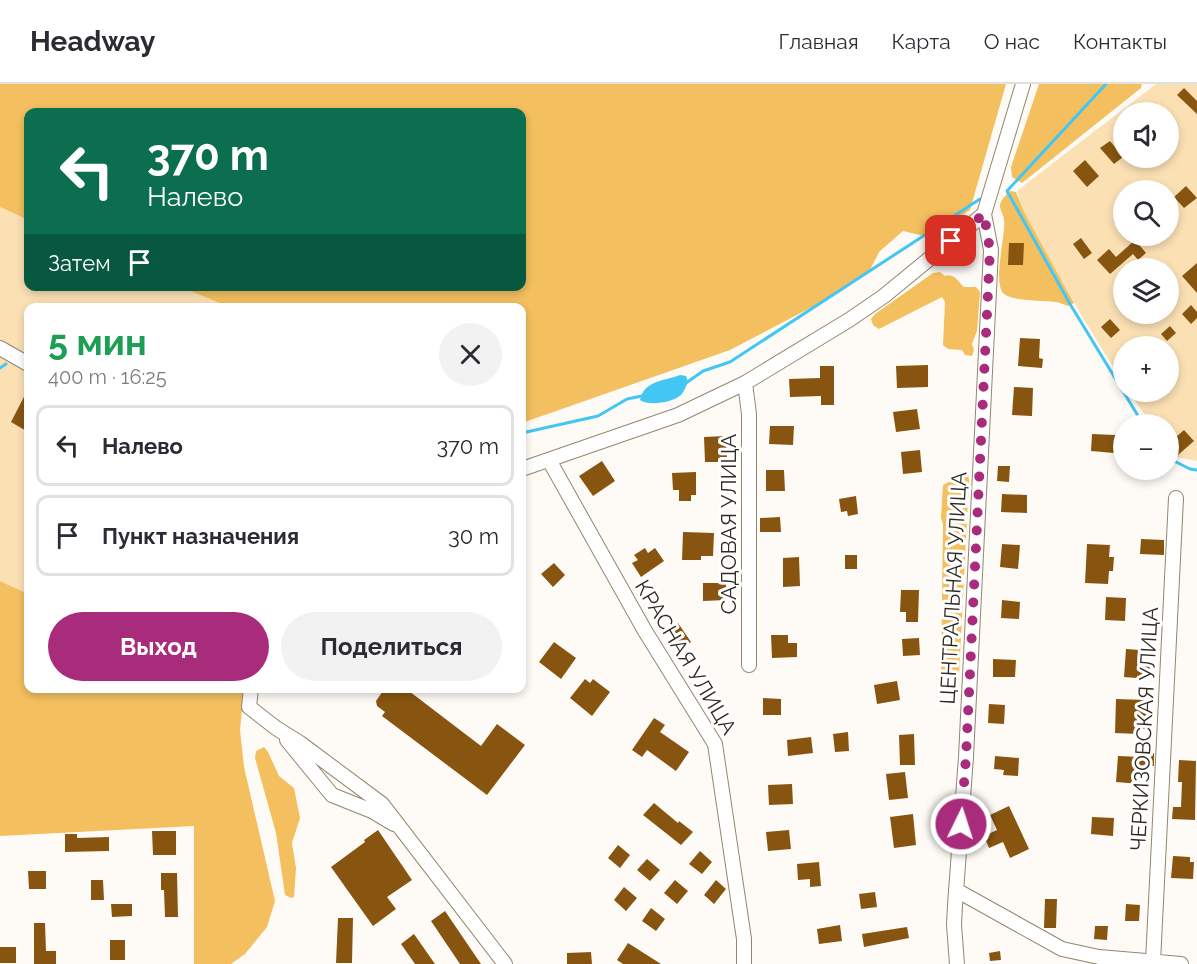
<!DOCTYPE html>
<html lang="ru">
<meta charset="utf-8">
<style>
:root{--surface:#fff;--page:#f2f2f3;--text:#2b2b33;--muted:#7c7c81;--line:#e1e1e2;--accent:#a82b7c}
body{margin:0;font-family:Raleway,sans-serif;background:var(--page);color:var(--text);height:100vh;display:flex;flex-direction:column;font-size:22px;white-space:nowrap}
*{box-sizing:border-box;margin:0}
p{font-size:20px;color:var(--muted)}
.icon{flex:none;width:33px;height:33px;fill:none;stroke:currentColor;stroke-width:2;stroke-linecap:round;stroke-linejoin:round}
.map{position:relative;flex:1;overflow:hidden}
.drawer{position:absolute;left:24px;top:219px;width:502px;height:390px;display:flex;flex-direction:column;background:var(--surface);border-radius:12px;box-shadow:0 3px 9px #0003}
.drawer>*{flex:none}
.banner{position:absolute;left:24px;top:24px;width:502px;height:183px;border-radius:12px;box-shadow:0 3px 9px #0003;background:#0b6e4f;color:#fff;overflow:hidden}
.controls{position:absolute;left:1113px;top:18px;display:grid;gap:12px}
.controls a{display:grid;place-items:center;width:66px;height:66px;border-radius:50%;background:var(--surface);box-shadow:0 3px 9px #0003;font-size:30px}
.pin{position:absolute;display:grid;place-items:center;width:51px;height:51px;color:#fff;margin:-26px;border-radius:12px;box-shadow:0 3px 9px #0006}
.me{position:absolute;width:66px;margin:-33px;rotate:4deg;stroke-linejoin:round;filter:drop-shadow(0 0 4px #0008)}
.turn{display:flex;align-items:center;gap:21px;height:126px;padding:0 24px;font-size:27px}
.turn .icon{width:78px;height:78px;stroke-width:2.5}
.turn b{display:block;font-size:42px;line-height:51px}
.then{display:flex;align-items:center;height:57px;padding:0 24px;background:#0003;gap:12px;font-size:22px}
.round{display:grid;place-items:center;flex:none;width:63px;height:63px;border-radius:32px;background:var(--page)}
.summary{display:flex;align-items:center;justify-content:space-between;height:102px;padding:0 24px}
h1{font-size:36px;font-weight:700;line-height:45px;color:#1e9e55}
.primary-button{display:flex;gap:12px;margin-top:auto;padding:12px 24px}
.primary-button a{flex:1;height:69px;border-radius:36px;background:var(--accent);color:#fff;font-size:24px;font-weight:700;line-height:69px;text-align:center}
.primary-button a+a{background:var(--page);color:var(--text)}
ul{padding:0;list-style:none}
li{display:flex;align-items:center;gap:18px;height:81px;margin:0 12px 9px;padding:0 12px;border:3px solid var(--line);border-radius:12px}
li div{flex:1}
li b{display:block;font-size:22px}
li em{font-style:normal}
header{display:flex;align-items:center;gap:36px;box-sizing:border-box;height:84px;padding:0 30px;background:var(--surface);border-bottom:2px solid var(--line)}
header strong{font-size:28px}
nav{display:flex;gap:33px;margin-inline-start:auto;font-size:21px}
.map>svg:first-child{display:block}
.green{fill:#fbe0b4;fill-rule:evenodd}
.forest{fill:#f3bf5f}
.water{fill:#44c6f4}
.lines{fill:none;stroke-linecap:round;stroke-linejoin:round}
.stream{stroke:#44c6f4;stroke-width:3}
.building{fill:#885510}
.street-casing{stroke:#93866f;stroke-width:16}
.street{stroke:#fff;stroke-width:14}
.route{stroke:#a82b7c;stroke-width:10;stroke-dasharray:0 18}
.labels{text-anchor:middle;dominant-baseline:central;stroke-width:6;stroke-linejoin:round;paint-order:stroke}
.street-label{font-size:21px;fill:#302a21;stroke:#fff}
</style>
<header>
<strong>Headway</strong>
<nav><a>Главная</a><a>Карта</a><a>О нас</a><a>Контакты</a></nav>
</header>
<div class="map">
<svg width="1197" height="880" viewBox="0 0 1197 880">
<rect width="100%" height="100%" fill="#fefbf6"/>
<path class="green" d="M1156 0H1197V377L1175 373 1169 365 1168 340H1151L1129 308H1168V262H1124L1123 299 1080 229 1019 120 1018 106ZM1124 28H1168V74H1124ZM1124 106H1168V152H1124ZM1124 184H1168V230H1124Z
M0 123 28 136V202L181 203 229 223 28 224V510L0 497Z"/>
<path class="forest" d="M0 0H1006L970 126 928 153 903 147 879 168 869 188 835 211 730 266 522 339V224L229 223 181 203 522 202V28H28V136L0 123Z
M1039 0H1142L1141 4 1022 99 1012 93 1011 83Z
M1010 107 1016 108 1024 128 1074 219 1069 222C1064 221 1060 218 1055 218 1043 216 1015 218 1004 210 992 199 1006 152 1004 136 1004 131 1000 127 1000 122 1000 116 1006 111 1010 107Z
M940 188 945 192C956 190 956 196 964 203H976L980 208 977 247 972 260 974 266 972 272 965 271 962 266 948 265 943 261 945 218 942 213 879 245 873 241 871 235 875 230 933 189Z
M963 387 968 389 969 396 958 611 953 614 947 611 941 592 943 440 941 434 943 401 954 395Z
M0 497 28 510V604L244 605 240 646 244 683 275 817 267 843 245 870 231 880H194V742L0 752Z
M264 663 268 668 279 692 294 704 300 734 292 759 296 784 294 813 291 814 285 811 276 749 255 674 256 667Z"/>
<path class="water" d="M680 291 686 292 688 298C686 302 684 308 681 311 672 319 649 322 640 316 644 296 665 297 680 291Z"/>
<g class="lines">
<path class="stream" d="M1106 0 1007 107 1070 220 1143 340
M26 264 28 265
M0 284 6 280
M686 299 703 287 730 278 980 115
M522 349 598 332 627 315 642 312
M1168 374 1190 385 1197 386"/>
</g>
<path class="building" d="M1184 4 1197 17V30L1177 11Z
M1110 57 1123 73 1114 80 1100 64Z
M1085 76 1099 92 1087 103 1073 87Z
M1186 102 1197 114 1184 124 1174 113Z
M1081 154 1092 169 1084 175 1073 160Z
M1135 156 1146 169 1138 176 1133 170 1110 190 1097 176 1109 165 1116 173Z
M1009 159H1024L1023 181H1008Z
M1197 179V209L1182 192Z
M1191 221 1197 228V234L1191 240 1182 230Z
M1110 235 1120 246 1111 254 1101 243Z
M1170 242 1176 249 1167 257 1161 250Z
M1020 254 1040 255 1039 274 1043 275 1042 284 1018 282Z
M928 281V303L897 304 896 282Z
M820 282H834V321H821V312L790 313 789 295 820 294Z
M1014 303 1033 304 1032 332 1012 331Z
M28 305V348L11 338Z
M917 325 920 345 896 348 893 328Z
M770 342H794L793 361 769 360Z
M1184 346 1194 357 1178 371 1168 360Z
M1092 350 1115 351 1114 369 1091 367Z
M726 352 727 373H720V378H705L704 353Z
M920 366 922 388 903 390 901 368Z
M602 377 615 397 593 412 579 392Z
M998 382H1010L1009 398 997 397Z
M766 386H784L785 407H766Z
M696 388V411H691V417H679V406H673L672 389Z
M1002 410 1027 411V429L1001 428Z
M856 412 858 430 848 432 847 427 841 428 839 415Z
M780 433 781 448H760V434Z
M683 448 714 449 713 472H701V476H682Z
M1141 455 1164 456V471L1140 470Z
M1002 460 1020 461 1018 485 1000 483Z
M1087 460 1110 461 1109 473H1114L1113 487H1109L1108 500 1085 499Z
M645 464 648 469 655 464 664 477 641 493 632 479 638 476 634 471Z
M845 471H857V485H845Z
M799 473 800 502 783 503V474Z
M554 479 565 491 553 503 541 490Z
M703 499H726V516L703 517Z
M901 506H919L918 538H906V528H900Z
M1106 513 1126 514 1125 537 1105 536Z
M1002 516 1020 518 1019 535 1001 534Z
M678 539 691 558 682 565 668 547Z
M771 551H788V559H797V573L772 574Z
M919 554 920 571 903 572 902 555Z
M554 558 576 574 561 595 539 578Z
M1126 565 1140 566 1139 576 1150 577 1149 595 1124 593Z
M993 575 1016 576 1015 593H993Z
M585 595 590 599 593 595 610 608 592 632 570 614Z
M897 597 900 616 877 620 874 601Z
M385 604H393L399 609 405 604 481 662 497 640 525 661 487 711 382 632 385 628 377 622 376 617Z
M763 614 781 615V631H763Z
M1116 615 1147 616 1145 645H1138V650L1115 649Z
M989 620 1005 621 1004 640 988 639Z
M654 634 665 641 660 648 689 668 676 687 647 666 642 673 632 666Z
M848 648 849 667 835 668 833 650Z
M914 650 915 681H900L899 651Z
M811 653 813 669 788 672 787 656Z
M1141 669H1154V682L1148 681V692L1140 691V700L1116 698 1118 672 1141 673Z
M995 672 1019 674 1018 692 1003 691 1004 686 994 685Z
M1179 676 1196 677 1195 736 1172 735 1173 723H1181L1182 698H1178Z
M905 688 908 714 889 716 886 690Z
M792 700 793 720 769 721 768 701Z
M654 719 678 739 679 737 693 748 681 761 643 731Z
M1009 722 1029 765 1010 774 1003 758 989 764 984 752 997 746 990 731Z
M913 730 916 761 894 764 890 733Z
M1092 733 1114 734 1113 752 1091 750Z
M378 746 412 796 387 813 396 825 373 842 331 783 365 758 364 756Z
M789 746 791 765 768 767 766 748Z
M152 747H176V771H153Z
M65 750H77V754L109 753V767L65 768Z
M618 761 630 771 620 784 608 774Z
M700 767 712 778 702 790 689 780Z
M1173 772 1190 773V778H1194L1193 795 1171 794Z
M647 775 660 786 650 797 637 786Z
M819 778 821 802 810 803V795L798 796 797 780Z
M28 787H46V805H29Z
M161 789H177L178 833H165L164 806H161Z
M91 796H103L104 816H91Z
M675 796 688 807 677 820 664 809Z
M716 796 726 805 714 820 704 811Z
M624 803 637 814 626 827 614 816Z
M875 808 877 823 861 825 859 810Z
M1045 815H1057L1056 844H1044Z
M111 820H132V832L112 833Z
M1126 820 1140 821 1139 837H1125Z
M651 824 665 835 656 847 642 837Z
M445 827 481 880H460L431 837Z
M338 834H353L352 879H336Z
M34 839H45L46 867H56V880H34Z
M840 841 842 857 819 860 817 845Z
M1095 842H1108L1107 856 1094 855Z
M907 843 909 854 864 863 862 850Z
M414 850 435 880H415L401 860Z
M110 856H125V876H110Z
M628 859 661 880H623L617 876Z
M0 863H16V879H0Z
M1000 867 1001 876 990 877 989 869Z
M591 868 592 880H567V869Z"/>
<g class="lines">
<g class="street-casing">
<path id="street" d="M0 264 28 280
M745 299 749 330V581
M549 376 645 547 715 660 744 855V880
M522 385 678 331 745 299 849 236 884 212 984 130 1023 0
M251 604 249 623 276 644 300 659 382 720 505 880
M287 656 332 711 372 727 394 740
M956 806 1062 865 1099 873 1181 880
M1153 878 1176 414
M957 880 954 841 955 821 966 673 991 166 984 130"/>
</g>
<use href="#street" class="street"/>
</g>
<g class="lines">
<path class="route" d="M951 157 984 130 990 166 966 673 961 740"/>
</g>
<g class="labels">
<g class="street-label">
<text transform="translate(728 440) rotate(-90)">САДОВАЯ УЛИЦА</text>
<text transform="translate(953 504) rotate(-87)">ЦЕНТРАЛЬНАЯ УЛИЦА</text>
<text transform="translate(686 573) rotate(59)">КРАСНАЯ УЛИЦА</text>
<text transform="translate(1144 645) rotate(-87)">ЧЕРКИЗОВСКАЯ УЛИЦА</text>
</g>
</g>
</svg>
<div class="controls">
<a><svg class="icon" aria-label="sound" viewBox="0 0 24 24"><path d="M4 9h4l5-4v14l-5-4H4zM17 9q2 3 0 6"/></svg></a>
<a><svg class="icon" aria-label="search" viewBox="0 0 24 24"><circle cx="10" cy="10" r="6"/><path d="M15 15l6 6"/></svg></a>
<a><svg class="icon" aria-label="layers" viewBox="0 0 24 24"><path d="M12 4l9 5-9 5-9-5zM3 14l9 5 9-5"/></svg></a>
<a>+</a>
<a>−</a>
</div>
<div class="pin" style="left:951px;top:157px;background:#d93025"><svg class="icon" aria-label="arrive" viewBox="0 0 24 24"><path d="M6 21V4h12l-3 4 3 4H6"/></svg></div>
<svg class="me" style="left:961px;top:740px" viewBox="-20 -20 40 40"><circle r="17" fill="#a82b7c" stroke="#fff" stroke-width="3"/><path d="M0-11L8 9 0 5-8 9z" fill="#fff"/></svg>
<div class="banner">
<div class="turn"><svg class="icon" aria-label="left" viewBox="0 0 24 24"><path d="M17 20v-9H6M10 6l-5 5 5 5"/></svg><div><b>370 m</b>Налево</div></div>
<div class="then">Затем<svg class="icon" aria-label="arrive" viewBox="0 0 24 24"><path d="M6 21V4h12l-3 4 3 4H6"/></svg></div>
</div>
<section class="drawer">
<div class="summary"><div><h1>5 мин</h1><p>400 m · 16:25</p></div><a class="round"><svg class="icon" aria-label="close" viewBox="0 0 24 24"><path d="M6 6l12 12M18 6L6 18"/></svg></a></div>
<ul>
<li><svg class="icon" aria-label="left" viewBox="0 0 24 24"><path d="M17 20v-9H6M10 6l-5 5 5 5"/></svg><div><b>Налево</b></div><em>370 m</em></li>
<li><svg class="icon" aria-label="arrive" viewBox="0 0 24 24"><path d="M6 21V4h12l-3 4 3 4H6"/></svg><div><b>Пункт назначения</b></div><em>30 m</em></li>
</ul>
<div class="primary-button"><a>Выход</a><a>Поделиться</a></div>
</section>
</div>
